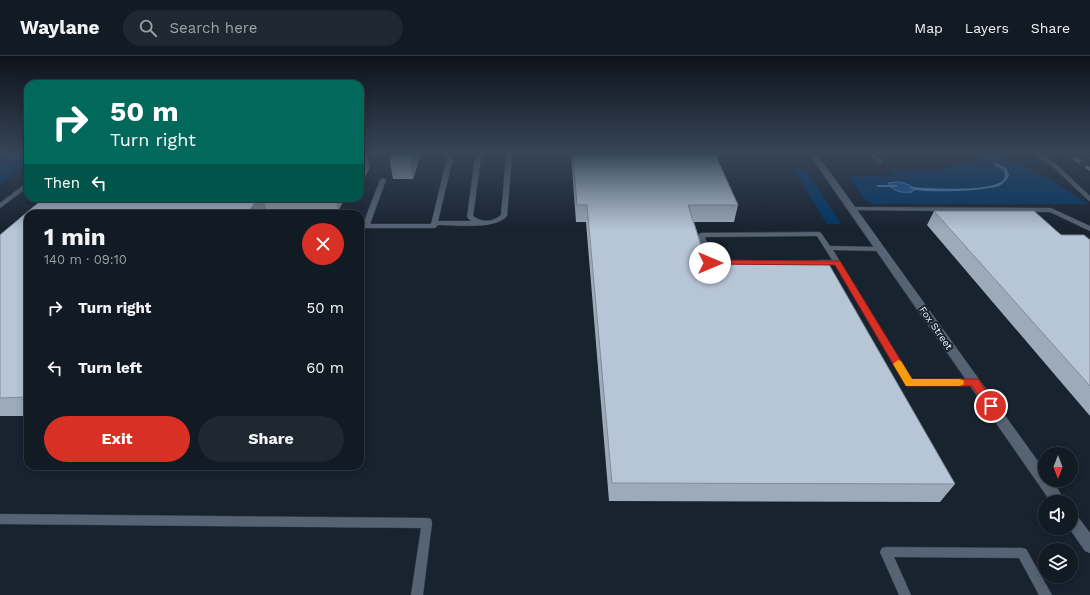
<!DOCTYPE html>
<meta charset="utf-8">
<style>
:root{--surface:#121a24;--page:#1f2731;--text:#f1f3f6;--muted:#9ca1a6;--line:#313841;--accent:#d93025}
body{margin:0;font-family:"Work Sans",sans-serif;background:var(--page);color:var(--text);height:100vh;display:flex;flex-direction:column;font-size:15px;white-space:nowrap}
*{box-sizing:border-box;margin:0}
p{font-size:13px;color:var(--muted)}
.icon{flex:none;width:22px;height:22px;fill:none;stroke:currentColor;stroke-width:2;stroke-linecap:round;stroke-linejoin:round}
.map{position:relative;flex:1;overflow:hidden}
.side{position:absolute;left:24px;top:154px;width:340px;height:260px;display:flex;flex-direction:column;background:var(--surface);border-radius:12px;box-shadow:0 2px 10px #0003,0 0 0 1px var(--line)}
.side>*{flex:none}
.hud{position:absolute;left:24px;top:24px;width:340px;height:122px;border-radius:12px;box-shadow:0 2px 10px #0003,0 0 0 1px var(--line);background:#00695c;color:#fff;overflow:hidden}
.needle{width:26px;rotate:180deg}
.fabs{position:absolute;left:1038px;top:391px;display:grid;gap:8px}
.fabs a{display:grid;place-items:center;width:40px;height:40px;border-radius:50%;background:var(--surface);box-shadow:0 2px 10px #0003,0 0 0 1px var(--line);font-size:20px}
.pin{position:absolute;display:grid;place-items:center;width:34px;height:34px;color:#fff;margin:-17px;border:2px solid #fff;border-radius:50%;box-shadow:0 1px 4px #0007}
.me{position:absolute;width:44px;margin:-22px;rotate:90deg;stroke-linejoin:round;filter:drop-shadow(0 0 3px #0008)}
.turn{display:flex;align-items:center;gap:14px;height:84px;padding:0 20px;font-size:18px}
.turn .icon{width:52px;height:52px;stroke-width:2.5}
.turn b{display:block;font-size:28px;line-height:34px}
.then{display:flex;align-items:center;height:38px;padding:0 20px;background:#0003;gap:8px;font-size:15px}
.round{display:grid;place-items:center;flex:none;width:42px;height:42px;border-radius:21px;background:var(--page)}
.headline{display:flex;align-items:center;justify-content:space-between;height:68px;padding:0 20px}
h1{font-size:24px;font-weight:700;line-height:30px}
.action{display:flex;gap:8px;margin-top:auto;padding:8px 20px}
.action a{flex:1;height:46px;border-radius:24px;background:var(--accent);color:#fff;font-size:16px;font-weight:700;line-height:46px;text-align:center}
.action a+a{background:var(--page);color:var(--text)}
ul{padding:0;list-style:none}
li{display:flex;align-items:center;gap:12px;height:60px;padding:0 20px}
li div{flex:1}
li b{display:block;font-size:15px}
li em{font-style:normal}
header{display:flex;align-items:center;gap:24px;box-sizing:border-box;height:56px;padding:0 20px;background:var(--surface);border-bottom:1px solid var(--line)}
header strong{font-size:19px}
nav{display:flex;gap:22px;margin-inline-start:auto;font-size:14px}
.search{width:280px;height:36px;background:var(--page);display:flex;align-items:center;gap:10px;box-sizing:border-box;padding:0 14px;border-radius:22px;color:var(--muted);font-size:15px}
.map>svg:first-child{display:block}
.green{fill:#003767}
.water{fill:#0e5a9e;stroke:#4e86b8}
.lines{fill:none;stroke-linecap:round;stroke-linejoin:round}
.stream{fill:#4e86b8;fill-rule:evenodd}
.service-casing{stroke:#353e48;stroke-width:1}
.minor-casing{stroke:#353e48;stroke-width:1}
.service{fill:#566372;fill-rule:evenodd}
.minor{fill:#566372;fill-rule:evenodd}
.rail-casing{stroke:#9099a4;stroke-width:3.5}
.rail{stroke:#182330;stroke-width:2.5;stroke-dasharray:7;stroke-linecap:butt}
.wall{fill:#9daab9}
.shaded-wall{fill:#808b96}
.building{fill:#b7c6d7;stroke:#808b96}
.route{fill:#d93025;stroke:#8d1f18}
.slow{fill:#f59e0b}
.labels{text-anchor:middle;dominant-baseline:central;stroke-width:4;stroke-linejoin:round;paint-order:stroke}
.street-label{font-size:10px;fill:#e5edf6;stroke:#182330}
</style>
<header>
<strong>Waylane</strong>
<div class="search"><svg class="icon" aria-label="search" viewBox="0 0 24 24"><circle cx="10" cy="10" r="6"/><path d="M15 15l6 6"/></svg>Search here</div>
<nav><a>Map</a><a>Layers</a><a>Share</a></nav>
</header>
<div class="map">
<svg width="1090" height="539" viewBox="0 0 1090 539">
<rect width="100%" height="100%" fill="#182330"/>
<path class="green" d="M13 98H28V108L0 128V107Z
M993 100C1029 106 1058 130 1089 148H875L866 145 848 120 895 119 891 114H940L984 101Z
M794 114H806L841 168H827Z"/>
<path class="water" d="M897 126 904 127 917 133 912 135V136C902 137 893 136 888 127Z"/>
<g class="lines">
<path class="stream" d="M994 107H996L1006 112 1009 119C1007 124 1004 127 999 130 985 135 921 138 909 132L911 131C928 132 994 137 1004 123 1006 119 1004 117 1003 114L994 109Z
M877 129H896L898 130 896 131H877Z"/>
<g class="service-casing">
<path id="service" d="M448 98H454L438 165H471L467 161 475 102 478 98H484L481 102 473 160C482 167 493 166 501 159L506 100 505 98H511L512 100 507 160C495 174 456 169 438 169L436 171 434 172H360V168H363L380 124 383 122 386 124 370 168H431Z
M870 98H876L883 106 882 107H878Z
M1033 98H1040L1056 108 1090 140V145L1088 144 1052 110Z
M28 126V131L0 152V147Z
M852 151 1051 152 1090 170V175L1050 156 850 154V152Z
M819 176 821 177 830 190 880 191 883 193 880 195 833 194 912 324 974 323 977 324 978 326 977 328 909 330 906 329 835 208H818L814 206 818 204H832L817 180 705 181 713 205H718L722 207C718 210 710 210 706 207L698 179 701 177Z
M0 458 427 462 431 463 432 467 423 539H411L421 472 0 468Z
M886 491 1022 492 1026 493 1052 539H1039L1019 502 894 501 911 539H899L880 496 882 492Z"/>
</g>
<g class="minor-casing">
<path id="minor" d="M809 98H817L1045 415V424H1052L1066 446H1051Z
M1071 456 1076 458 1090 477V497L1085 495 1069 472H1071Z"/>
</g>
<use href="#service" class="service"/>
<use href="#minor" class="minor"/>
<g class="rail-casing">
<path id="rail" d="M1069 98 1090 113
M1086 98 1090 101"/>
</g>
<use href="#rail" class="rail"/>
</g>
<path class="wall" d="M393 98H421L413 123H393L390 106Z
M571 98H715L738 149 734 166H694L706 205 955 428 940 446 609 445 586 166H576Z
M44 142H345L338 155H267L265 158H28V360H0V179Z
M934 155 1090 184V360L927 169Z"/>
<path class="shaded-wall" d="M365 98H367L370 111 360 132V108Z
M413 98H421L413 123 410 106Z
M258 142H263L267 155 265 158H247Z
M335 142H345L338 155Z"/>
<path class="building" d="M360 98H365L360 108Z
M393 98H413L410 106H390Z
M573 98H715L738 149H688L706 205H827L955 428 612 427 587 149H577Z
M44 142H258L247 158H28V341L0 342V179Z
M934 155H1034L1061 179H1084L1090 184V330Z"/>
<linearGradient id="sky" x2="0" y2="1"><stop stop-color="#0d131a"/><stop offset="0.56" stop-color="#374559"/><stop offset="1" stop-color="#374559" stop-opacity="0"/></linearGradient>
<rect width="1090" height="174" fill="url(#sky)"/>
<path class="route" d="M710 204 840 205 912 323H978L996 350 995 353H988L972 330H906L835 209 707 208 706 207Z"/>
<path class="slow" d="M898 304 901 305 912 323H959L963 324 964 326 963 329 959 330H906L893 308Z"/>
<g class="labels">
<g class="street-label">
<text transform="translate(936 272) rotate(55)">Fox Street</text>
</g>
</g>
</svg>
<div class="fabs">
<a><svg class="needle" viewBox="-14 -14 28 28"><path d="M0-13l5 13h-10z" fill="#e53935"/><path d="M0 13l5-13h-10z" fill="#9ca1a6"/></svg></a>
<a><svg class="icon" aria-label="sound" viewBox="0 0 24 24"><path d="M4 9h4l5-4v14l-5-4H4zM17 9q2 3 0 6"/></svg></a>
<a><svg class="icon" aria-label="layers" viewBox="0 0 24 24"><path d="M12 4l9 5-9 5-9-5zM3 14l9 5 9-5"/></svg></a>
</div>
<div class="pin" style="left:991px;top:350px;background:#d93025"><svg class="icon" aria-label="arrive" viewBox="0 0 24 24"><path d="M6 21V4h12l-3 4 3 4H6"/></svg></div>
<svg class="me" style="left:710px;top:207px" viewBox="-20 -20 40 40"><circle r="19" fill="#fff"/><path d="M0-13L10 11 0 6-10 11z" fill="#d93025"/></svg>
<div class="hud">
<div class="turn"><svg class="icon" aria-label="right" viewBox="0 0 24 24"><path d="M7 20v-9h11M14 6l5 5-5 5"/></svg><div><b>50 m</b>Turn right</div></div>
<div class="then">Then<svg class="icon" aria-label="left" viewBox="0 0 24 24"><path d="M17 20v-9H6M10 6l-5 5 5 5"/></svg></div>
</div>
<section class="side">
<div class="headline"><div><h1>1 min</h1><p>140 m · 09:10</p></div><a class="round" style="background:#d93025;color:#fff"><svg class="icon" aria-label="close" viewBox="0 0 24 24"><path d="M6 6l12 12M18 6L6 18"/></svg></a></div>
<ul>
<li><svg class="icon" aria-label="right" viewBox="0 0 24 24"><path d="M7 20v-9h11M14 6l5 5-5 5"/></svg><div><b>Turn right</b></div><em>50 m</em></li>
<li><svg class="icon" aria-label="left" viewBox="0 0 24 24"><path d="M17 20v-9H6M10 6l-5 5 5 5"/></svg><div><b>Turn left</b></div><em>60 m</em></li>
</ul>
<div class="action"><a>Exit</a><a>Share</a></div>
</section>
</div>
